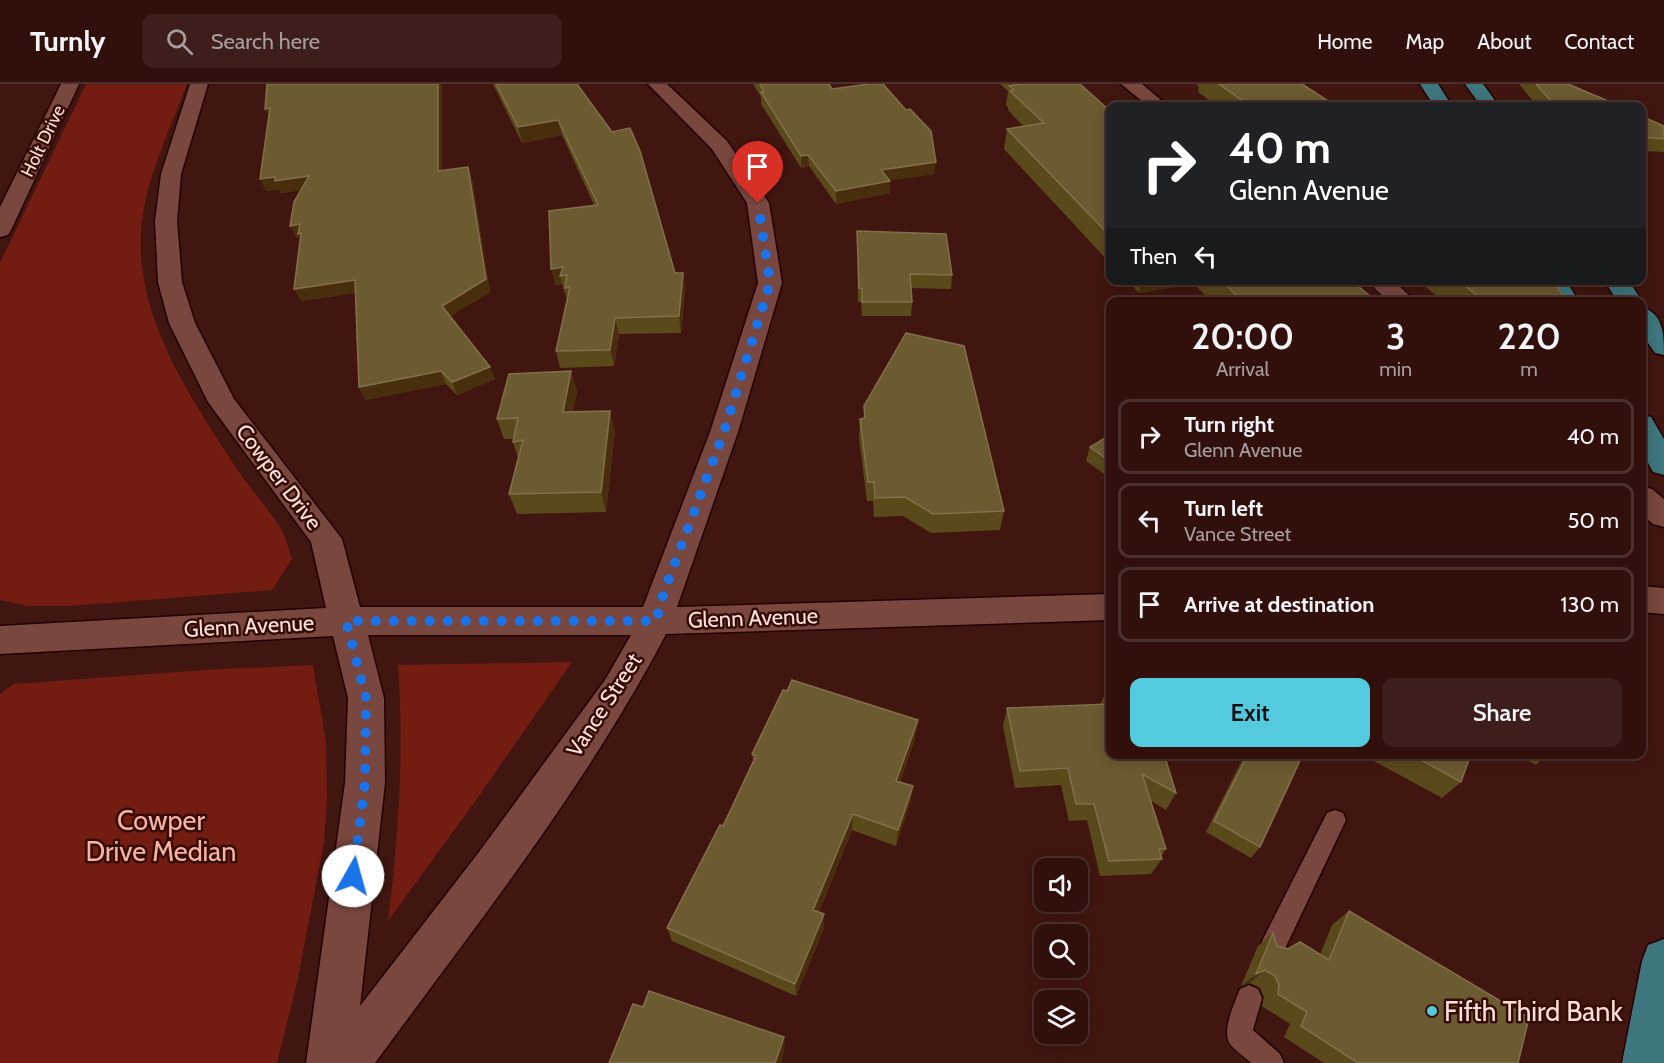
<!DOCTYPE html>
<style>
:root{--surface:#31100c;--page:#3d1e1a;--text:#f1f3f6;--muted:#a89d9d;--line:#4c302d;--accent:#54cade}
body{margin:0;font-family:Cabin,sans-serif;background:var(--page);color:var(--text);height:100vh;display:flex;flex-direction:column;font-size:22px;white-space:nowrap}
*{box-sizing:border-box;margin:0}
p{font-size:20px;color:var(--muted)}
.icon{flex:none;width:33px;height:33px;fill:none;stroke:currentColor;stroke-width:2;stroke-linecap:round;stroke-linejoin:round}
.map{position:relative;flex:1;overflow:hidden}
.sheet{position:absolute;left:1106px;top:213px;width:540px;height:462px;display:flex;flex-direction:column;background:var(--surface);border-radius:12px;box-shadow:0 3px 15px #0003,0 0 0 2px var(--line)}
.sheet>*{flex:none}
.hud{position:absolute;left:1106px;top:18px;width:540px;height:183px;border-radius:12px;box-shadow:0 3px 15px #0003,0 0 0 2px var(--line);background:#202124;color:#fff;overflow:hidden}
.controls{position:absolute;left:1034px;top:774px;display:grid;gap:12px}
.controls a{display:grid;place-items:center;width:54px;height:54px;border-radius:12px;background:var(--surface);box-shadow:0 3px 15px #0003,0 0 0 2px var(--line);font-size:30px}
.pin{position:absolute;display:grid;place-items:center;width:51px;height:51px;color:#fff;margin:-62px -26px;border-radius:50% 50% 50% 0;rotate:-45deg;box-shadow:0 0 6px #0007}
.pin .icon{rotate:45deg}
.me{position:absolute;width:66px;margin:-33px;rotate:7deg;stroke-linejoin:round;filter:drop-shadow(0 0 4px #0008)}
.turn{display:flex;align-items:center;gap:21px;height:126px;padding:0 24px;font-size:27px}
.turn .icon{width:78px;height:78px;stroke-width:2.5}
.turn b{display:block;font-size:42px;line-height:51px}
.then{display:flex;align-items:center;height:57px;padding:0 24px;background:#0003;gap:12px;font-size:22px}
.eta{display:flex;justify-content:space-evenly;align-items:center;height:102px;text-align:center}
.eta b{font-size:36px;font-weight:600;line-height:42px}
.action{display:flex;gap:12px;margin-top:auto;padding:12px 24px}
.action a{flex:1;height:69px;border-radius:12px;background:var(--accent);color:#111;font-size:24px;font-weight:600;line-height:69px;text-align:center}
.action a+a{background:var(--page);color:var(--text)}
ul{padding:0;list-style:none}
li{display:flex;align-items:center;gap:18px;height:75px;margin:0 12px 9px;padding:0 12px;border:3px solid var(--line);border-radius:12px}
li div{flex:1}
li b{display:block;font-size:22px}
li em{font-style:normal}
header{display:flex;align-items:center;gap:36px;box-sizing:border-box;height:84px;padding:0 30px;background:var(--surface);border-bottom:2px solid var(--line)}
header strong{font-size:28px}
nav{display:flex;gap:33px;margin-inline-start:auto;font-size:21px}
.search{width:420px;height:54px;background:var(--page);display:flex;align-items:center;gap:15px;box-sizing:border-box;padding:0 21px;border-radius:12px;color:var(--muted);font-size:22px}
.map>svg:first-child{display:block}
.green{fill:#731c11}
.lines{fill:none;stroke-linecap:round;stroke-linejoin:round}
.service-casing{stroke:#250000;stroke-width:3}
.minor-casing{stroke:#250000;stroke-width:3}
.tertiary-casing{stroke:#250000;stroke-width:3}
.primary-casing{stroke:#250000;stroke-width:3}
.service{fill:#78473f;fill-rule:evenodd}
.minor{fill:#78473f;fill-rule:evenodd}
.tertiary{fill:#78473f;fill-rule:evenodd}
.primary{fill:#3e767d;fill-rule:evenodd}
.wall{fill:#5a491b}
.shaded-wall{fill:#492e0e}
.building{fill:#6c5a30;stroke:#836f4b;stroke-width:1.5}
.route{stroke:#1a73e8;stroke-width:10;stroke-dasharray:0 18}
.poi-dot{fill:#54cade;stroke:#360c07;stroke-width:2}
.labels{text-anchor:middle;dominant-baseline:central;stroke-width:5;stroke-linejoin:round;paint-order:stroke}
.far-street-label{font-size:18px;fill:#fee0db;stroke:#360c07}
.street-label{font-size:22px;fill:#fee0db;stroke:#360c07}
.near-park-label{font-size:27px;fill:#f6b4a8;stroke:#360c07}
.near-poi-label{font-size:27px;fill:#fee0db;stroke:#360c07;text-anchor:start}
</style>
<header>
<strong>Turnly</strong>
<div class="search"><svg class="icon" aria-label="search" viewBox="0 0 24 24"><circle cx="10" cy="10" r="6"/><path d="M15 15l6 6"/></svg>Search here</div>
<nav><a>Home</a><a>Map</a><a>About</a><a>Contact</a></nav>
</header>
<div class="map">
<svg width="1664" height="979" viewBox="0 0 1664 979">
<rect width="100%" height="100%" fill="#411610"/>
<path class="green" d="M86 0H187C172 40 150 87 143 129 129 222 183 301 231 376 246 400 266 421 281 445 286 454 289 466 292 475L272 506 71 522H29L0 516V179Z
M572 578 479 712 388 837C399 751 404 667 398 581Z
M313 581 326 658 327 717 324 759 297 899 277 979H0V610L14 600 204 586Z"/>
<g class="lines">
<g class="service-casing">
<path id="service" d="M1335 726 1343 729 1346 736 1281 873 1272 876 1263 873 1260 864 1263 855 1327 729Z
M1249 901 1258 905 1262 914 1253 946 1280 970 1284 979H1251C1245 973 1235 967 1230 960 1221 947 1235 918 1240 905Z"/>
</g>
<g class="minor-casing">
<path id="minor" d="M61 0H79L11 146 8 151 0 153V123Z
M190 0H208L181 90 177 137 182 198 195 239 234 315 342 455 360 523H643L710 348 758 199 747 119 712 65 648 0H667L727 57 769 119 782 199 738 348 677 523 1110 510V536L666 550C586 703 477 840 375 979H306L345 699 348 614 333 552 0 570V542L326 524 311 458 208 318 169 239 158 198 155 137 161 90ZM368 551H631L605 596 479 768 360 922 385 699 384 614Z
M1641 502 1664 504V530L1641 528Z"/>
</g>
<g class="tertiary-casing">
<path id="tertiary" d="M1121 0H1142L1168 22H1148Z
M1366 196H1393L1416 218H1389Z
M1641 402 1652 405 1664 415V443L1653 440 1641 430Z"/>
</g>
<g class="primary-casing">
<path id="primary" d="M1420 0H1438L1452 22H1434Z
M1465 0H1483L1499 22H1481Z
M1542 196H1566L1579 218H1554Z
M1604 196H1628L1643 218 1641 221V218H1618Z
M1641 223C1664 229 1664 251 1664 271L1655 269 1641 249Z
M1641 331 1651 333 1664 355V391L1653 388 1641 366Z
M1664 855V979H1622L1642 877 1648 861Z"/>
</g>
<use href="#service" class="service"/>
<use href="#minor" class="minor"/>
<use href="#tertiary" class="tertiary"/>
<use href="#primary" class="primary"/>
</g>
<path class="wall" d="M267 0H442V86L472 95 490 208 450 232 495 295 457 311 446 300 365 316 359 303 355 209 301 217 300 155V154H296L301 106 281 109 279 105 266 107 269 33Z
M493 0H577L675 189H683L685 205 681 249 619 250 614 282 560 284 556 267 567 215 562 200 555 201 594 121 562 51 522 59Z
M753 0H829L832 5 936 78 934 90 890 96V109L836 120 809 82 801 84 761 20V13Z
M1000 0H1080L1110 27V179L1004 65 1007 45 1024 43 1008 26V23L1006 21 1008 7Z
M1196 0H1302L1336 22H1217L1198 8 1199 3Z
M1519 0H1568L1620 22H1537Z
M1641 32 1664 42V68L1641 67Z
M857 147 952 191 951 205 911 204 912 218 911 232H862L861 218H858Z
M1127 196H1351L1377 218H1212L1194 200 1139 209Z
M1417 196H1553L1567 218H1444Z
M577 307 573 327 615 347 606 428 517 430 509 410 518 374 513 358V355H504L497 335Z
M864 322 1004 427 1000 446 931 449 903 432 874 433 873 417H867L859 354 860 335 864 334Z
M1110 351V394L1086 377 1090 363Z
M1108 603H1110V670L1176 709 1166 726 1151 717 1166 765 1161 773 1162 775 1151 790 1100 792 1087 736 1069 737 1061 701 1015 704 1003 642 1007 624 1100 621Z
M915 654 900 698 913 702 910 719 896 762 852 746 819 828 824 830V844L796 912 672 857 667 844 723 742 753 677 752 670Z
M1245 670H1303L1260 763 1251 774 1206 748Z
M1361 670H1471L1461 698 1442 714Z
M1515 670H1548L1536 681Z
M1349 827 1518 979H1324L1284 953 1290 940 1262 922 1264 913 1260 904 1250 899 1241 902 1258 862 1273 849 1277 862 1288 865 1320 871 1332 841Z"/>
<path class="shaded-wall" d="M438 0H442V98L438 87Z
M270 24V36L265 25Z
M558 36 562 51 522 59 518 43Z
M808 71 809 82 801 84V72Z
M936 78 934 90 880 98 881 86Z
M468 83 472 95 490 208 447 234 442 222Z
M309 92 315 104 281 109 279 105 266 107 260 95 275 93Z
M890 97V109L836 120V107Z
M300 140 304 162 300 154H296L290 142Z
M563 183 560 192 562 200 555 201 551 185Z
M683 189 685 205 681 249 679 232Z
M355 196 360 208 301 217 294 205Z
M1142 196H1196L1194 200 1139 209Z
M615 234 619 250 614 282 610 266Z
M490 283 495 295 457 311 452 298Z
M441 287 446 300 365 316 359 303Z
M571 287 577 307 569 348 563 328Z
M610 327 615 347 606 428 601 408Z
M918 636 915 654 894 713 896 697Z
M913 702 910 719 896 762 898 746Z
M853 730 852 746 814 840 813 826Z
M824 830V844L796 912 795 900Z
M1265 886 1250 899 1241 902 1256 890Z
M784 953 785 964 781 979H775Z"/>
<path class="building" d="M267 0H438V87L468 83 486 195 442 222 490 283 452 298 441 287 359 303 355 196 294 205 301 149 298 150 300 140 290 142 294 118 309 92 275 97V93L260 95 270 24 265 25Z
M496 0H577L612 48 630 44 640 67 675 189H683L679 232 615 234 610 266 556 267 570 203 565 204 567 191 560 192 563 183 551 185 549 127 598 121 558 36 518 43Z
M760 0H829L832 5 869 0H883L906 26 910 25 931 47 936 78 881 86 890 97 836 107 808 71 801 72 761 8H764Z
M1021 0H1080L1110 27V152L1007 45 1044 39 1010 7 1014 6 1009 2Z
M1219 0H1302L1336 22H1250Z
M1536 0H1568L1620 22H1555Z
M1641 32 1664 42V55L1641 53Z
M857 147 946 150 952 191 910 190 912 218H862V205L859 204Z
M1221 196H1351L1377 218H1243Z
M1458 196H1553L1567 218H1485Z
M906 249 964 262 1004 427 933 430 905 413 875 414 874 398H868L860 335 865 334 864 322Z
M571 287 563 328 610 327 601 408 509 410 523 356 513 358 518 334 497 335 509 290Z
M1110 351V377L1090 363Z
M792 596 918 636 896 697 913 702 898 746 853 730 813 826 824 830 795 900 667 844 720 741 723 742 756 672 752 670 783 606 787 607Z
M1110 620V670H1164L1176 709 1142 690 1166 765H1159L1162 775 1109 777 1094 720H1076L1068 684 1020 687 1007 624Z
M1248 670H1303L1260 763 1214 737Z
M1410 670H1471L1461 698Z
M1349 827 1529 934 1518 979H1358L1301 942 1307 928 1278 910 1279 901 1275 892 1265 886 1256 890 1273 849 1277 862 1288 865 1300 858 1329 876Z
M649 907 784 953 775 979H609L633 920 643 923Z"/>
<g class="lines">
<path class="route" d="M353 792 365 699 366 614 346 537H656L664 508 724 348 770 199 758 119"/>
</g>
<circle class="poi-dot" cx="1432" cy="927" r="6"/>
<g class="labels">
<g class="far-street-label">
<text transform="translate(43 57) rotate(-64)">Holt Drive</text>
</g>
<g class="street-label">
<text transform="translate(279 393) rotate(53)">Cowper Drive</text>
<text transform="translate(753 534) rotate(-2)">Glenn Avenue</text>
<text transform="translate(249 542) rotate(-3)">Glenn Avenue</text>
<text transform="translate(604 621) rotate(-57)">Vance Street</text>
</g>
<g class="near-park-label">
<text x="161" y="736">Cowper<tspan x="161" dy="31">Drive Median</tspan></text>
</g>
<g class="near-poi-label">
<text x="1444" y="927">Fifth Third Bank</text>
</g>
</g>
</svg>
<div class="controls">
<a><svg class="icon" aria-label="sound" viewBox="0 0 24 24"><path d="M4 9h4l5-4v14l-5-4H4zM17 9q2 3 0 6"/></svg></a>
<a><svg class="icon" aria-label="search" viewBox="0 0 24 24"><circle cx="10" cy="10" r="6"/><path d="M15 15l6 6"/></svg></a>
<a><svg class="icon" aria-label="layers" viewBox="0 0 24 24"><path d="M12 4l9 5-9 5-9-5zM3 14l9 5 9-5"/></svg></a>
</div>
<div class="pin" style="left:758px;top:119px;background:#d93025"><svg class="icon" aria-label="arrive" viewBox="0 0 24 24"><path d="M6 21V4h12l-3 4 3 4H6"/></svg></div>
<svg class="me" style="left:353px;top:792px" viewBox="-20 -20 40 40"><circle r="19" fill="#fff"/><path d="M0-13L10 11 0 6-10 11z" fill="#1a73e8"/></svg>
<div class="hud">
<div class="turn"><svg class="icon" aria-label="right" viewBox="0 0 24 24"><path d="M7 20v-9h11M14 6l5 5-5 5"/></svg><div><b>40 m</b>Glenn Avenue</div></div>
<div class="then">Then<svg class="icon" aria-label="left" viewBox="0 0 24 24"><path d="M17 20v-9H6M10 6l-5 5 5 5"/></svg></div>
</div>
<section class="sheet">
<div class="eta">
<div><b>20:00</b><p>Arrival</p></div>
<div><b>3</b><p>min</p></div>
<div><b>220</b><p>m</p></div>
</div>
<ul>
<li><svg class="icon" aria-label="right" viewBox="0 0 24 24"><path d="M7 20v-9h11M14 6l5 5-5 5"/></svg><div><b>Turn right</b><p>Glenn Avenue</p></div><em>40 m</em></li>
<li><svg class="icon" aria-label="left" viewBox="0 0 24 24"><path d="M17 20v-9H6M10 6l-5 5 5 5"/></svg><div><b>Turn left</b><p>Vance Street</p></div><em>50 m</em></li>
<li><svg class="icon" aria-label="arrive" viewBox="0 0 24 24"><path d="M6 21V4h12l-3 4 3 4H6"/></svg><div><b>Arrive at destination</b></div><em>130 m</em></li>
</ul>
<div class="action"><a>Exit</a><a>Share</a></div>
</section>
</div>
